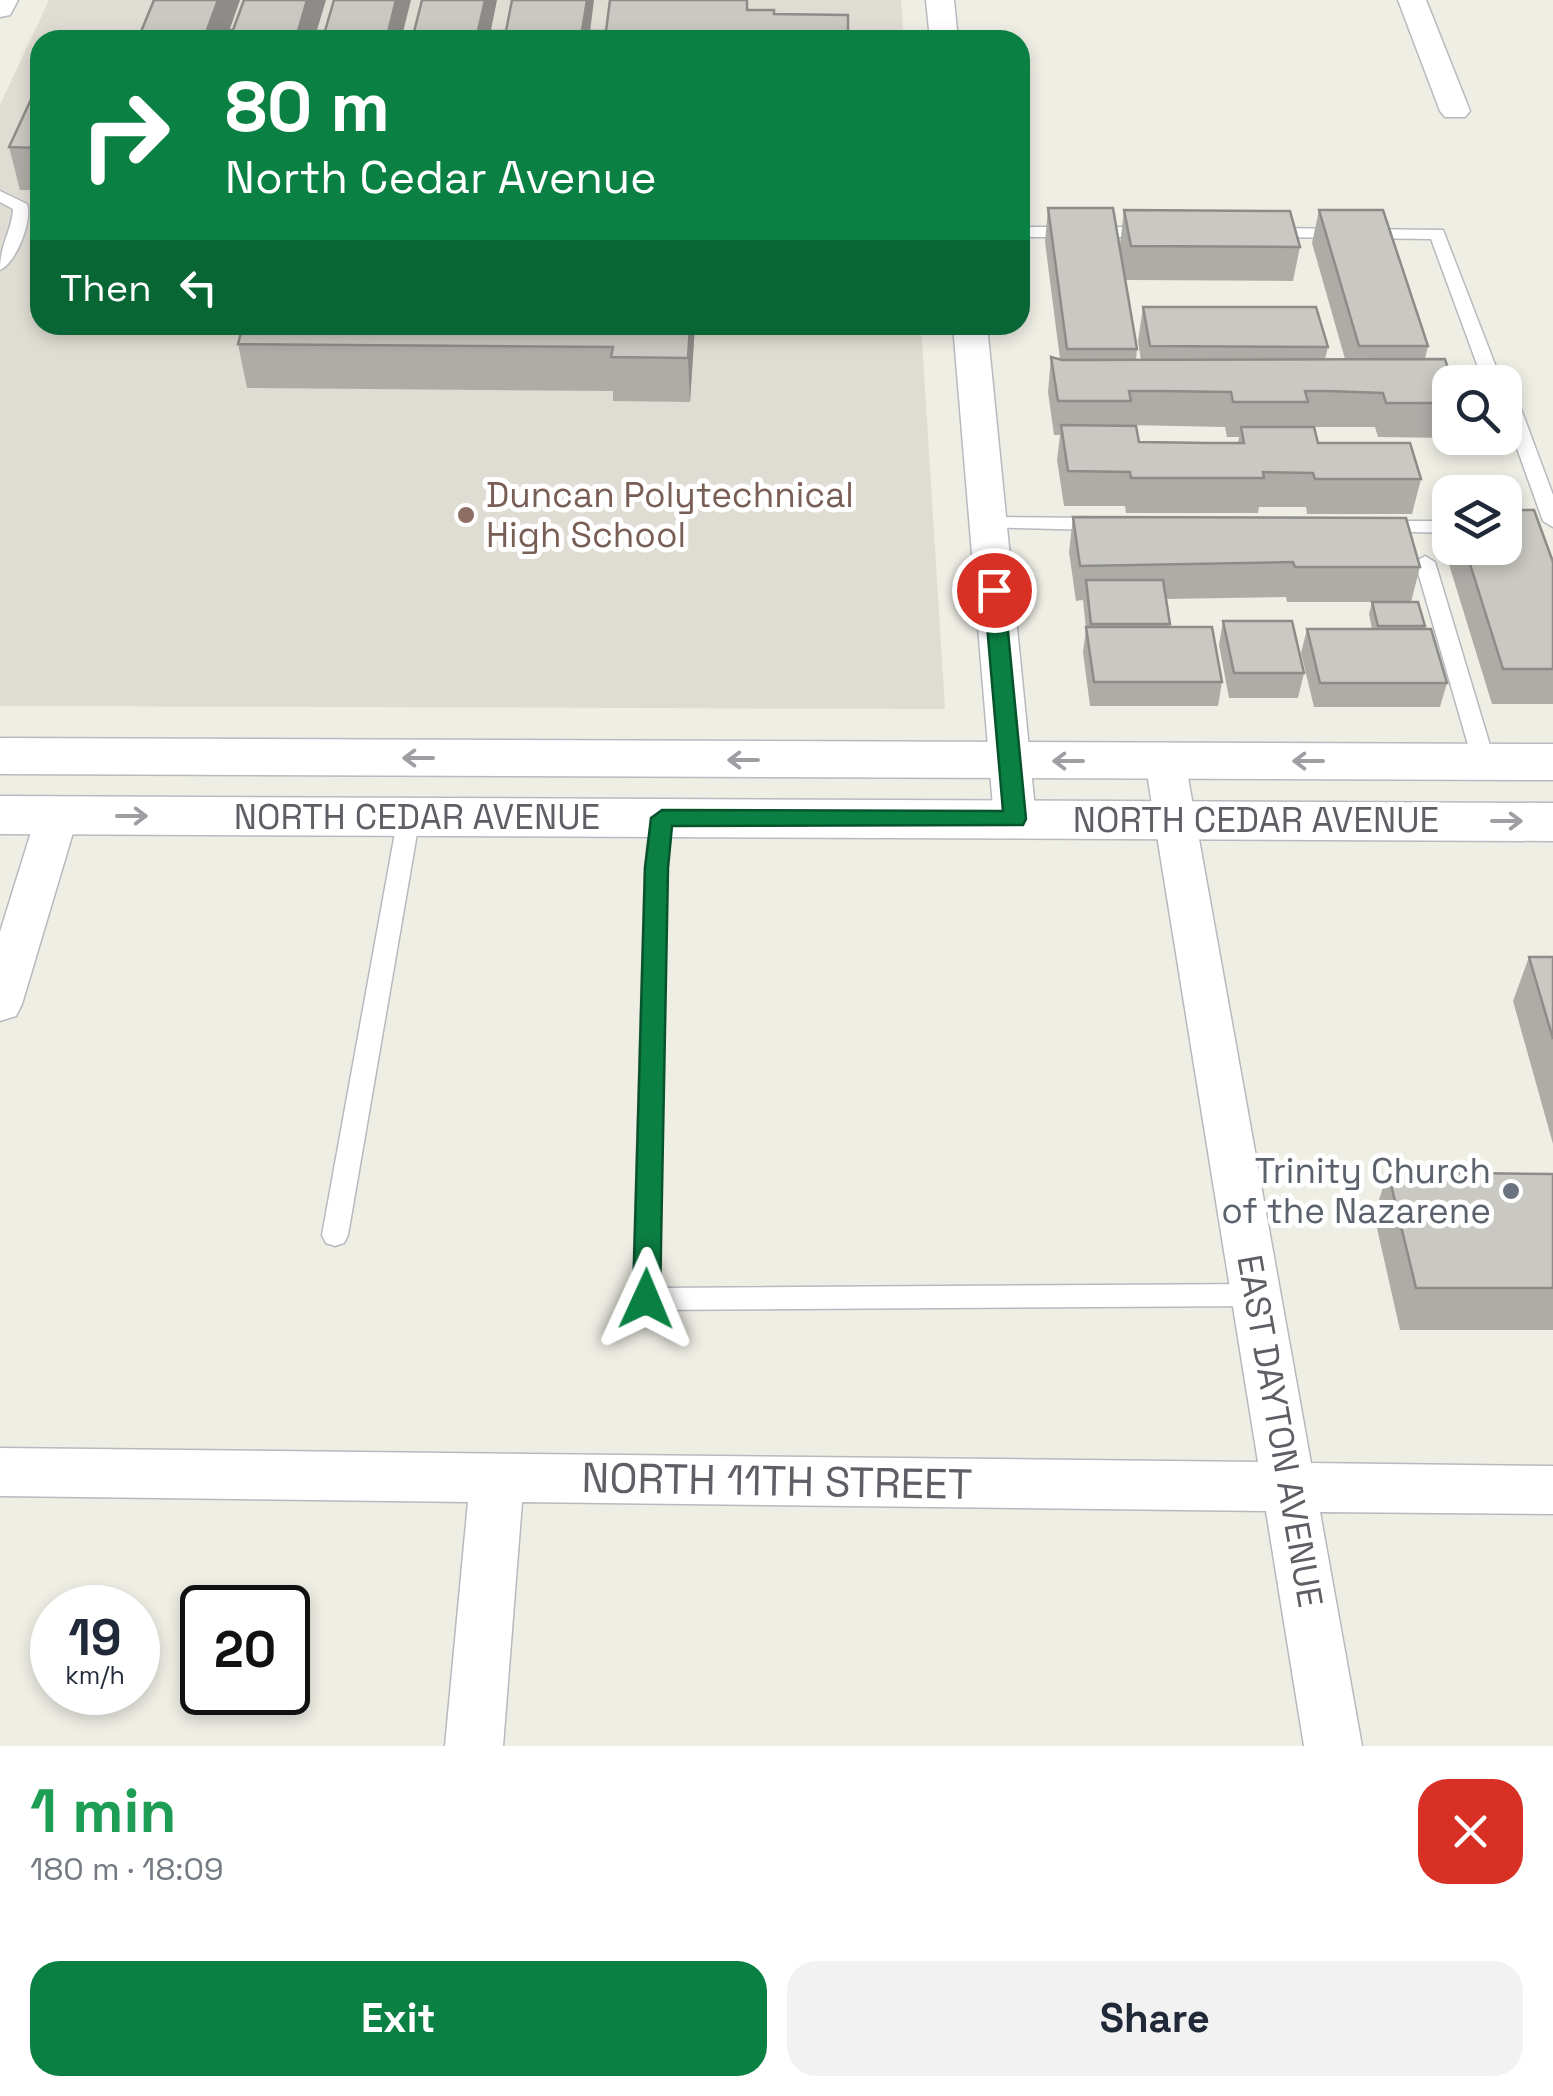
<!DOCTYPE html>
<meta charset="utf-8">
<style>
:root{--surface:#fff;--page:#f2f2f3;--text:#1f2937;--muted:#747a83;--accent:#0b8043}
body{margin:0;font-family:"Space Grotesk",sans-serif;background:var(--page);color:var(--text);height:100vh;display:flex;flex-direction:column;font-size:38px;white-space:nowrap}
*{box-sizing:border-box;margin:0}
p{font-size:32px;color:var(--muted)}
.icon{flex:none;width:55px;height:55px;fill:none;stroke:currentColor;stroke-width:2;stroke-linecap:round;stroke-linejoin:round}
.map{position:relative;height:1746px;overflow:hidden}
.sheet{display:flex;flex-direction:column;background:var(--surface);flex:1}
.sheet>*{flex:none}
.top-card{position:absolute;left:30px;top:30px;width:1000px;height:305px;border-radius:30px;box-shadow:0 5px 15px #0003;background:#0b8043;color:#fff;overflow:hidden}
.tools{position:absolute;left:1432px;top:365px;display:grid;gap:20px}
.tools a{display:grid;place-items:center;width:90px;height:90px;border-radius:20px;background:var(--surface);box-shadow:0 5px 15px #0003;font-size:50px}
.speed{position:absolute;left:30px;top:1585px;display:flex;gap:20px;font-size:50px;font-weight:700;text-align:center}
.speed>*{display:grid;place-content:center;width:130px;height:130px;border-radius:50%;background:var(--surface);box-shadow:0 5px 15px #0003;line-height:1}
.speed small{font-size:25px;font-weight:400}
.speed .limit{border:5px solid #111;border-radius:15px;background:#fff;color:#111}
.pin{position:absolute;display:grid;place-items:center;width:85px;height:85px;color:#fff;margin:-42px;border:5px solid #fff;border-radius:50%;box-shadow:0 2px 10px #0007}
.me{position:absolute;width:110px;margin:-55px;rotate:1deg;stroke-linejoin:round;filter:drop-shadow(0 0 8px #0008)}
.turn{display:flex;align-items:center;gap:35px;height:210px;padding:0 30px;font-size:45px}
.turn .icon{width:130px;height:130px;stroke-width:2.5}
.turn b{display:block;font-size:70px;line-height:85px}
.then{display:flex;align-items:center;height:95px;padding:0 30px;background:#0003;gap:20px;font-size:38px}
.round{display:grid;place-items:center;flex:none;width:105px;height:105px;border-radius:30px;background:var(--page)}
.overview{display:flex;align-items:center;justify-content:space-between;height:170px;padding:0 30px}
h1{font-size:60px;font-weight:700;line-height:75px;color:#1e9e55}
.cta{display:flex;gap:20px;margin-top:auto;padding:20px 30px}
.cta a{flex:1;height:115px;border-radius:30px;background:var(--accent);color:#fff;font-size:40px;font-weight:700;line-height:115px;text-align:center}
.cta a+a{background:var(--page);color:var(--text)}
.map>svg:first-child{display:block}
.education{fill:#dfddd3}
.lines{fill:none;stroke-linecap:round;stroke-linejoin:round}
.service-casing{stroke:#b7b9bf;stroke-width:3}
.minor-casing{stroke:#b7b9bf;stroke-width:3}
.secondary-casing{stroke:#b8bac1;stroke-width:3}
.service{fill:#fff;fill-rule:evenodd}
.minor{fill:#fff;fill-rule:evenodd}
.secondary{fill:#fff;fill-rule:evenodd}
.wall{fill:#aeaca7;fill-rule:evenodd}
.shaded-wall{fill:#8d8c88}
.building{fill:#cac8c2;stroke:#8d8c88;stroke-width:2.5}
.oneway{stroke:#9e9fa3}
.route{fill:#0b8043;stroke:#07532c;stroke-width:2.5}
.education-dot{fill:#8d6e63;stroke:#fff;stroke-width:4}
.worship-dot{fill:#6b7280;stroke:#fff;stroke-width:4}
.labels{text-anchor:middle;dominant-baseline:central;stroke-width:10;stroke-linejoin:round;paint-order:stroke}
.education-label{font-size:35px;fill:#785e54;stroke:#fff;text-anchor:start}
.street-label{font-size:35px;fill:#5d5f65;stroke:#fff}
.worship-label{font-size:35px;fill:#5b616d;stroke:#fff;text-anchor:end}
.near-street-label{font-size:42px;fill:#5d5f65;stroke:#fff}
</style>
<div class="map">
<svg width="1553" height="1746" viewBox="0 0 1553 1746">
<rect width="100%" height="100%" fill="#efeee5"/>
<path class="education" d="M49 0H901L904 40H40V325H921L945 709 0 706V105Z"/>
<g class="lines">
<g class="service-casing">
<path id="service" d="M0 191 27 204C33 220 16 263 0 270 0 243 12 231 13 209L0 202Z
M1020 227H1151L1159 232 1151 237H1020Z
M1268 228 1443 230 1496 367 1487 372 1478 367 1431 239 1262 237 1260 233Z
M1505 397 1518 401 1553 495V527L1543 521 1505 415Z
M988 517 1099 518 1109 524 1099 530 981 527 978 523 981 519Z
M1381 521H1450V533L1374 531 1371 527 1374 523Z
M1425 556 1435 562 1495 762 1492 767H1476L1473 762 1415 562Z
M409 808 420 816 348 1235 344 1243 335 1246 326 1243 322 1235 398 816Z
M662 810 673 818 667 868 659 1288 1257 1284 1266 1287 1270 1295 1266 1303 1257 1306 646 1310 637 1307 633 1299 645 868 651 818Z"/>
</g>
<g class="minor-casing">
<path id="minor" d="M0 0H18L10 15 0 17Z
M926 0H954L958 40H930Z
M1398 0H1426L1470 111 1465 117H1445L1440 111Z
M953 325H987L1036 819 1030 830 1015 834 1000 830 994 819Z
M1165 747 1179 751 1185 761 1311 1463 1553 1466V1514L1320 1512 1362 1746H1304L1266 1511 522 1502 503 1746H445L468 1502 0 1496V1448L1258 1462 1145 761 1151 751Z
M57 801 72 806 78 816 22 1004 16 1016 0 1021V932L36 816 42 806Z"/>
</g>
<g class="secondary-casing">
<path id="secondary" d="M0 738 1553 744V780L0 774Z
M0 796 1553 803V841L0 834Z"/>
</g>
<use href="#service" class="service"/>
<use href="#minor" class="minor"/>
<use href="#secondary" class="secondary"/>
</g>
<path class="wall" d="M40 80V190H20L9 147Z
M1048 208 1137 349 1136 360H1141L1138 341 1143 307 1328 347 1325 359H1345L1312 243 1319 210 1428 346 1425 359 1450 382V438L1378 437 1375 427H1303L1318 443 1421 479 1412 514H1307L1306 507H1259L1258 513H1126L1125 506H1064L1057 460 1060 435H1054L1048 392 1051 357 1060 359 1045 242ZM1127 425 1225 427 1227 437H1239L1238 443 1139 442Z
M1124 210 1300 247 1293 281 1126 280 1120 244Z
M695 325 690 402 613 401V391L247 388 238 344Z
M1073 517 1420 567 1411 602H1287L1286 597 1166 599 1170 627 1222 682 1218 706H1090L1083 652 1086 629 1083 600 1076 601 1069 552Z
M1450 520V548H1505L1553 562V704H1492L1443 545Z
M1372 602 1425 626V629L1447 683 1440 707H1314L1301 653 1307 629H1372L1369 614Z
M1223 621 1304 673 1298 698H1229L1219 645Z
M1529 957H1553V1144L1513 1001Z
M1388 1172 1553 1174V1330H1400L1374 1215Z"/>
<path class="shaded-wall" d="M218 0H240L226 40 207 30Z
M307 0H326L314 40 298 31Z
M396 0H411L401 40 388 32Z
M485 0H497L489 40 478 31Z
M587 0H594L589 40 582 31Z
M690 325H695L690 402 688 358Z"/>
<path class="building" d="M154 0H218L207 30H233L244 0H307L298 31H325L334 0H396L388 32H414L422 0H485L478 31H506L512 0H587L582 31H606L610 0H747V10H774V14L848 15V40H58L59 38 138 39Z
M40 80V148L9 147Z
M1048 208H1113L1137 349H1067Z
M1124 210 1290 211 1300 247 1131 246Z
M1319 210H1383L1428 346H1359Z
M1143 307H1316L1328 347 1150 346Z
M243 325H690L688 358 611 357 613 347 238 344Z
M1051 357 1062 360 1445 359 1452 382H1450V403H1386L1383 393 1327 391H1305L1308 402H1233L1231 392 1160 391H1129L1131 401H1058Z
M1061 425 1136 426 1139 442 1209 443H1244L1241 427H1314L1318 443H1410L1421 479H1315L1313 473 1263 472 1264 478H1131L1130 472 1068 471Z
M1505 510H1534L1553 562V669H1503L1465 548H1505Z
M1073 517 1406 518 1420 567H1295L1293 562 1080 566Z
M1086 580H1163L1170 624H1091Z
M1372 602H1418L1425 626H1378Z
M1223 621H1292L1304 673H1234Z
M1086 627H1212L1222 682H1094Z
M1307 629H1431L1447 683H1320Z
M1529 957H1553V1039Z
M1388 1172 1553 1174V1288H1416Z"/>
<defs><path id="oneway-shaft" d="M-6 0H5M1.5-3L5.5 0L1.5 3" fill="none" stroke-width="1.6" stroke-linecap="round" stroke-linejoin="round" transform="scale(2.5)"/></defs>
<g class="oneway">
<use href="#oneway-shaft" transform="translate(418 758) rotate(-180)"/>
<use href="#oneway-shaft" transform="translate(743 760) rotate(-180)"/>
<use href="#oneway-shaft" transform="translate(1068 761) rotate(-180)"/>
<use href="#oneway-shaft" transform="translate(1308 761) rotate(-180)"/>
<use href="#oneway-shaft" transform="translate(132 816)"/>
<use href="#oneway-shaft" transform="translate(1507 821)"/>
</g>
<path class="route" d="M994 583 1004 590 1026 819 1023 825 672 826 668 868 660 1299 656 1307 646 1311 637 1307 633 1299 645 868 651 818 662 810 1003 811 984 590Z"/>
<circle class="education-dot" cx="466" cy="515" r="10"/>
<circle class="worship-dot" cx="1511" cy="1191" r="10"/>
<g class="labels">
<g class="education-label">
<text x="486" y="495">Duncan Polytechnical<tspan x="486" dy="40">High School</tspan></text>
</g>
<g class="street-label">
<text x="417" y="817">NORTH CEDAR AVENUE</text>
<text x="1256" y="820">NORTH CEDAR AVENUE</text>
<text transform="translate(1280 1431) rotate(80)">EAST DAYTON AVENUE</text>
</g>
<g class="worship-label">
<text x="1491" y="1171">Trinity Church<tspan x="1491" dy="40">of the Nazarene</tspan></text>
</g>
<g class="near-street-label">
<text transform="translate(777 1481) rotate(1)">NORTH 11TH STREET</text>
</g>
</g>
</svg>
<div class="tools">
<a><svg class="icon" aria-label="search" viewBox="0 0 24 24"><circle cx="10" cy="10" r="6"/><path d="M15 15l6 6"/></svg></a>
<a><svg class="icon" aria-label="layers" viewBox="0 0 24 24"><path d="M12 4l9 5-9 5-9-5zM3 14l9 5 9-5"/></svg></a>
</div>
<div class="speed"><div>19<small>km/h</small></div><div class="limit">20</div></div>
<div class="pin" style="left:994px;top:590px;background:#d93025"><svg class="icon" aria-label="arrive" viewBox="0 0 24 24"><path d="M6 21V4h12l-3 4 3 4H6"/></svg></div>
<svg class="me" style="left:646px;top:1299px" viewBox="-20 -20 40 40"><path d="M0-17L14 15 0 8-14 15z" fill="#0b8043" stroke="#fff" stroke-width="4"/></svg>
<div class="top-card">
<div class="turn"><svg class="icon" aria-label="right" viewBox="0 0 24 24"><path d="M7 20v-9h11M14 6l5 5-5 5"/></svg><div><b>80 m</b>North Cedar Avenue</div></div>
<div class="then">Then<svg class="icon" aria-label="left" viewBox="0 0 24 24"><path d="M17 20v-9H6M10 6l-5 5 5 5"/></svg></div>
</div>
</div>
<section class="sheet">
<div class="overview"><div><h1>1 min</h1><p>180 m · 18:09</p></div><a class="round" style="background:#d93025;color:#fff"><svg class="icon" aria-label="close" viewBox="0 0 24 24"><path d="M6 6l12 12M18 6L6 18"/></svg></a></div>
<div class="cta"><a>Exit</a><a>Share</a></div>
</section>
